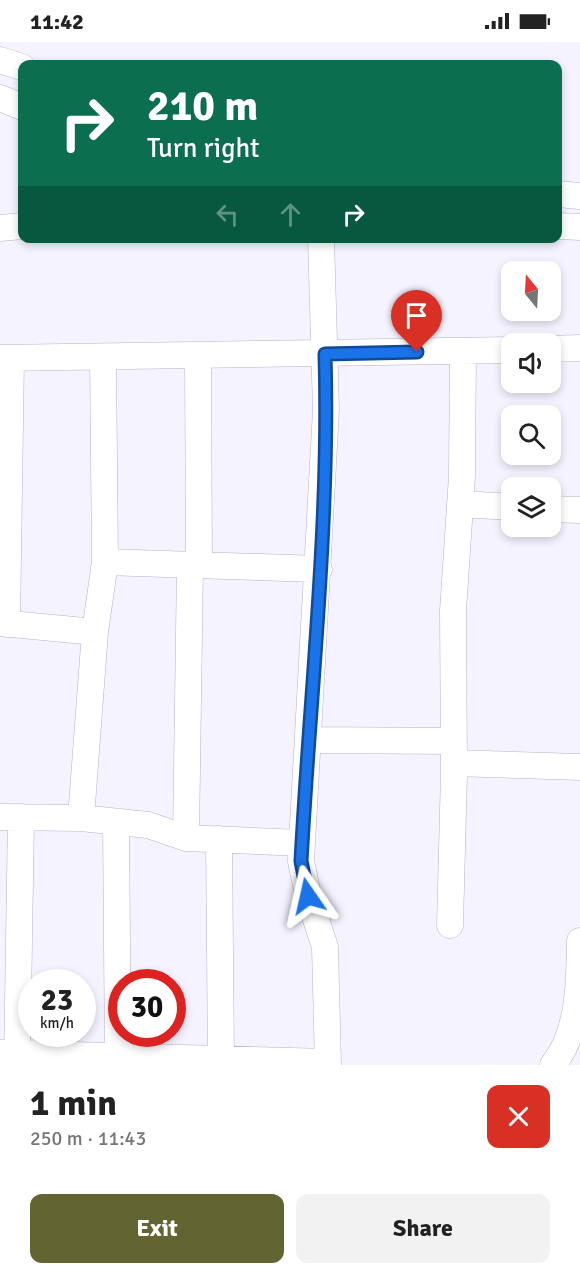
<!DOCTYPE html>
<meta charset="utf-8">
<style>
:root{--surface:#fff;--page:#f2f2f2;--text:#222;--muted:#767676;--accent:#626431}
body{margin:0;font-family:Signika,sans-serif;background:var(--page);color:var(--text);height:100vh;display:flex;flex-direction:column;font-size:22px;white-space:nowrap}
*{box-sizing:border-box;margin:0}
p{font-size:20px;color:var(--muted)}
.icon{flex:none;width:33px;height:33px;fill:none;stroke:currentColor;stroke-width:2;stroke-linecap:round;stroke-linejoin:round}
.map{position:relative;height:1023px;overflow:hidden}
.drawer{display:flex;flex-direction:column;background:var(--surface);flex:1}
.drawer>*{flex:none}
.hud{position:absolute;left:18px;top:18px;width:544px;height:183px;border-radius:12px;box-shadow:0 3px 9px #0003;background:#0b6e4f;color:#fff;overflow:hidden}
.needle{width:39px;rotate:342deg}
.fabs{position:absolute;left:501px;top:219px;display:grid;gap:12px}
.fabs a{display:grid;place-items:center;width:60px;height:60px;border-radius:12px;background:var(--surface);box-shadow:0 3px 9px #0003;font-size:30px}
.speed{position:absolute;left:18px;top:927px;display:flex;gap:12px;font-size:30px;font-weight:700;text-align:center}
.speed>*{display:grid;place-content:center;width:78px;height:78px;border-radius:50%;background:var(--surface);box-shadow:0 3px 9px #0003;line-height:1}
.speed small{font-size:15px;font-weight:400}
.speed .limit{border:9px solid #d22;background:#fff;color:#111}
.pin{position:absolute;display:grid;place-items:center;width:51px;height:51px;color:#fff;margin:-62px -26px;border-radius:50% 50% 50% 0;rotate:-45deg;box-shadow:0 0 6px #0007}
.pin .icon{rotate:45deg}
.me{position:absolute;width:66px;margin:-33px;rotate:349deg;stroke-linejoin:round;filter:drop-shadow(0 0 4px #0008)}
.turn{display:flex;align-items:center;gap:21px;height:126px;padding:0 30px;font-size:27px}
.turn .icon{width:78px;height:78px;stroke-width:2.5}
.turn b{display:block;font-size:42px;line-height:51px}
.lanes{display:flex;align-items:center;height:57px;padding:0 30px;background:#0003;justify-content:center;gap:30px;direction:ltr}
.lanes .off{opacity:.35}
.round{display:grid;place-items:center;flex:none;width:63px;height:63px;border-radius:12px;background:var(--page)}
.headline{display:flex;align-items:center;justify-content:space-between;height:102px;padding:0 30px}
h1{font-size:36px;font-weight:700;line-height:45px}
.cta{display:flex;gap:12px;margin-top:auto;padding:12px 30px}
.cta a{flex:1;height:69px;border-radius:12px;background:var(--accent);color:#fff;font-size:24px;font-weight:700;line-height:69px;text-align:center}
.cta a+a{background:var(--page);color:var(--text)}
.status{display:flex;justify-content:space-between;align-items:center;height:42px;padding:0 30px;background:var(--surface);direction:ltr}
.status svg{height:16px;fill:currentColor}
.map>svg:first-child{display:block}
.lines{fill:none;stroke-linecap:round;stroke-linejoin:round}
.minor-casing{stroke:#b8b1ce;stroke-width:27}
.minor{stroke:#fff;stroke-width:26}
.route-casing{stroke:#114b97;stroke-width:15}
.route{stroke:#1a73e8;stroke-width:10}
</style>
<div class="status"><b>11:42</b><svg viewBox="0 0 49 12"><path d="M0 12V9h3v3zM5 12V6h3v6zM10 12V3h3v9zM15 12V0h3v12zM26 1h20v11H26zM47 4h2v5h-2z"/></svg></div>
<div class="map">
<svg width="580" height="1023" viewBox="0 0 580 1023">
<rect width="100%" height="100%" fill="#f5f3ff"/>
<g class="lines">
<g class="minor-casing">
<path id="minor" d="M0 18 22 25
M0 56 22 65
M558 152 580 154
M558 184 580 185
M0 186 22 184
M321 196 326 368 301 819 308 853 325 905 328 1023
M550 307 580 306
M198 314 199 523
M103 315 105 520 319 527
M0 316 512 308
M460 462 512 465
M550 467 580 468
M0 581 95 590 81 776
M7 582 11 316
M95 590 105 520
M308 698 454 699
M454 721 580 725
M0 775 81 776 148 783 186 796 302 801
M116 780 118 1023
M186 796 190 523
M219 797 221 1023
M450 883 454 731 453 569 462 434 463 309
M0 1011 328 1020
M17 1023 21 775
M553 1023C580 989 579 941 580 899"/>
</g>
<use href="#minor" class="minor"/>
</g>
<g class="lines">
<g class="route-casing">
<path id="route" d="M308 854 301 819C310 651 330 481 325 312L417 310"/>
</g>
<use href="#route" class="route"/>
</g>
</svg>
<div class="fabs">
<a><svg class="needle" viewBox="-14 -14 28 28"><path d="M0-13l5 13h-10z" fill="#e53935"/><path d="M0 13l5-13h-10z" fill="#767676"/></svg></a>
<a><svg class="icon" aria-label="sound" viewBox="0 0 24 24"><path d="M4 9h4l5-4v14l-5-4H4zM17 9q2 3 0 6"/></svg></a>
<a><svg class="icon" aria-label="search" viewBox="0 0 24 24"><circle cx="10" cy="10" r="6"/><path d="M15 15l6 6"/></svg></a>
<a><svg class="icon" aria-label="layers" viewBox="0 0 24 24"><path d="M12 4l9 5-9 5-9-5zM3 14l9 5 9-5"/></svg></a>
</div>
<div class="speed"><div>23<small>km/h</small></div><div class="limit">30</div></div>
<div class="pin" style="left:417px;top:310px;background:#d93025"><svg class="icon" aria-label="arrive" viewBox="0 0 24 24"><path d="M6 21V4h12l-3 4 3 4H6"/></svg></div>
<svg class="me" style="left:308px;top:854px" viewBox="-20 -20 40 40"><path d="M0-17L14 15 0 8-14 15z" fill="#1a73e8" stroke="#fff" stroke-width="4"/></svg>
<div class="hud">
<div class="turn"><svg class="icon" aria-label="right" viewBox="0 0 24 24"><path d="M7 20v-9h11M14 6l5 5-5 5"/></svg><div><b>210 m</b>Turn right</div></div>
<div class="lanes"><svg class="icon off" aria-label="left" viewBox="0 0 24 24"><path d="M17 20v-9H6M10 6l-5 5 5 5"/></svg><svg class="icon off" aria-label="ahead" viewBox="0 0 24 24"><path d="M12 20V5M6 11l6-6 6 6"/></svg><svg class="icon" aria-label="right" viewBox="0 0 24 24"><path d="M7 20v-9h11M14 6l5 5-5 5"/></svg></div>
</div>
</div>
<section class="drawer">
<div class="headline"><div><h1>1 min</h1><p>250 m · 11:43</p></div><a class="round" style="background:#d93025;color:#fff"><svg class="icon" aria-label="close" viewBox="0 0 24 24"><path d="M6 6l12 12M18 6L6 18"/></svg></a></div>
<div class="cta"><a>Exit</a><a>Share</a></div>
</section>
